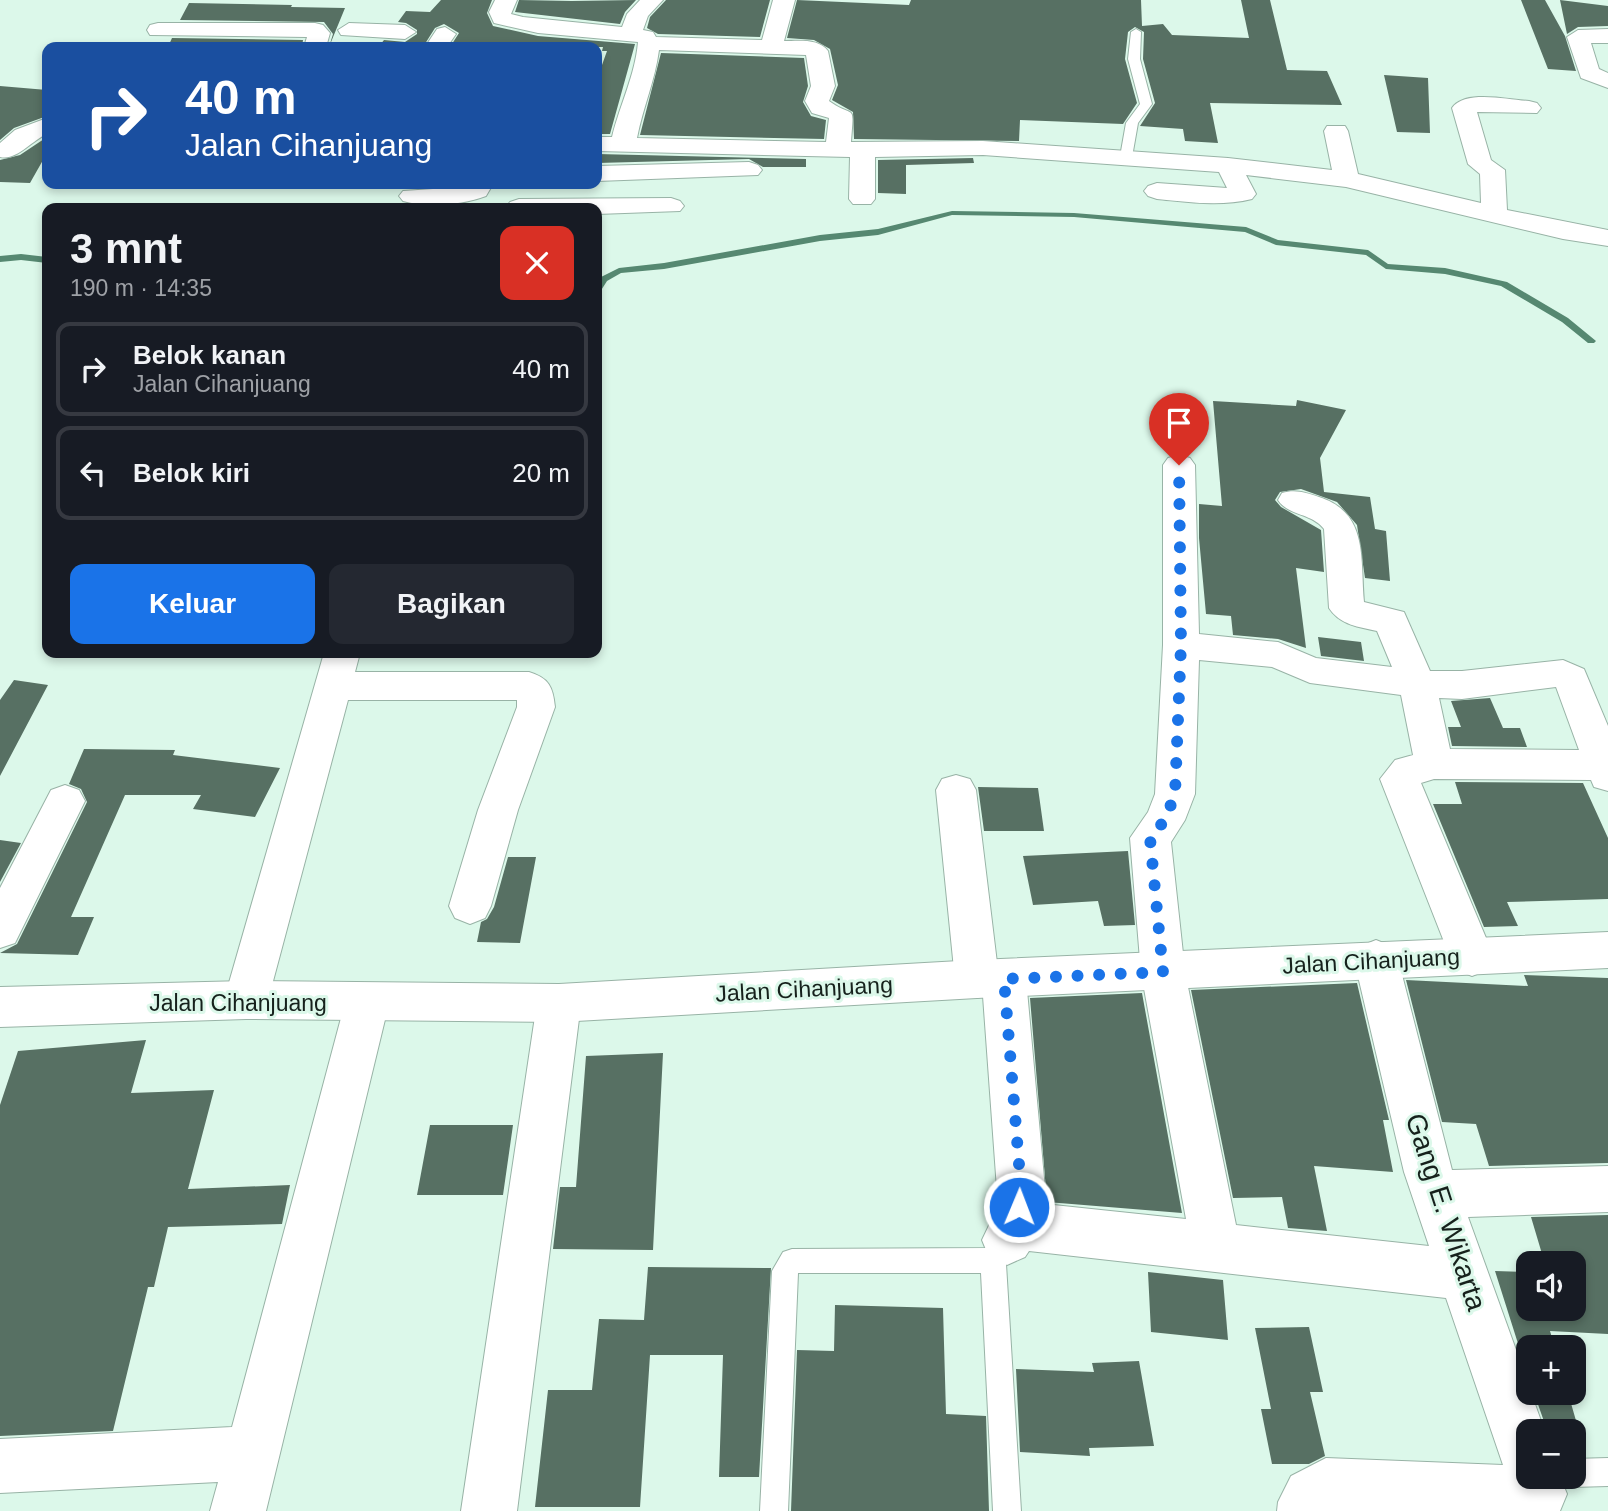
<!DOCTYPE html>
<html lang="id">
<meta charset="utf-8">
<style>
:root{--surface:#171b24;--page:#242831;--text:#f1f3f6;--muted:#9ea1a6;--line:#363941;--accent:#1a73e8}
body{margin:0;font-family:Helvetica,sans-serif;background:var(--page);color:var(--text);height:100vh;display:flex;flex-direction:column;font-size:26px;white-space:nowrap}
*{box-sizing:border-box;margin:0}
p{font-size:23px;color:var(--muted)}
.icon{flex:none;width:38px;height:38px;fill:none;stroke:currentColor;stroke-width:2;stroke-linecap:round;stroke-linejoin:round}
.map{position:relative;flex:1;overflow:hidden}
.sheet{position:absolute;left:42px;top:203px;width:560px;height:455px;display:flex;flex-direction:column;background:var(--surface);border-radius:14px;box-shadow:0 4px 10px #0003}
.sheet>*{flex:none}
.top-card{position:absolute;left:42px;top:42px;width:560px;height:147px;border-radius:14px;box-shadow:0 4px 10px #0003;background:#1a4fa0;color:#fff;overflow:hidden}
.controls{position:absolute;left:1516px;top:1251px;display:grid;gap:14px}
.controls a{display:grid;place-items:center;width:70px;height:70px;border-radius:14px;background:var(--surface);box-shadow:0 4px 10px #0003;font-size:35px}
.pin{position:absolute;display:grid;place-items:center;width:60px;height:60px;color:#fff;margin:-72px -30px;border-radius:50% 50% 50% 0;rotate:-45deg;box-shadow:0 0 7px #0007}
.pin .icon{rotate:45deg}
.me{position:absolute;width:77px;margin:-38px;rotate:1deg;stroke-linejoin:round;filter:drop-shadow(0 0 5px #0008)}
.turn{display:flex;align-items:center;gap:24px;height:147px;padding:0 28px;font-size:32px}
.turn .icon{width:91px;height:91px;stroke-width:2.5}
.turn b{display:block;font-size:49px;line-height:60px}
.round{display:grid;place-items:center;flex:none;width:74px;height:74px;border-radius:14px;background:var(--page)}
.summary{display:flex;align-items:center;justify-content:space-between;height:119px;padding:0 28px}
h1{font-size:42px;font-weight:800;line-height:52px}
.cta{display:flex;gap:14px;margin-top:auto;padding:14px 28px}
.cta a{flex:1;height:80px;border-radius:14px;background:var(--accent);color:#fff;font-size:28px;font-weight:800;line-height:80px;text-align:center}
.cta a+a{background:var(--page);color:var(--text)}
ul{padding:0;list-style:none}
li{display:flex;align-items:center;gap:21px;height:94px;margin:0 14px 10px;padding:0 14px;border:4px solid var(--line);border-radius:14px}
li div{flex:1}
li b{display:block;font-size:26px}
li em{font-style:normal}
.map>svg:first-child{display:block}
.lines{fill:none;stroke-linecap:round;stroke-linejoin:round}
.stream{fill:#568871;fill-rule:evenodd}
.building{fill:#577063}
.service-casing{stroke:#98b3a6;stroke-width:2}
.minor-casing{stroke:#98b3a6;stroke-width:2}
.secondary-casing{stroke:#98b3a6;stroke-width:2}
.service{fill:#fff;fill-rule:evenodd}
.minor{fill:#fff;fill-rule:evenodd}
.secondary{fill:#fff;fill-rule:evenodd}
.route{stroke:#1a73e8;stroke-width:12;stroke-dasharray:0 21.6}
.labels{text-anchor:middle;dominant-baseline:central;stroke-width:6;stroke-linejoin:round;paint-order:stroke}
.street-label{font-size:23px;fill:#16211c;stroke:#dcf8ea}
.near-street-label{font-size:28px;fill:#16211c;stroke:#dcf8ea}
</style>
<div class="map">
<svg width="1608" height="1511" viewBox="0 0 1608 1511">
<rect width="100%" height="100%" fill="#dcf8ea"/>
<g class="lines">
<path class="stream" d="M952 211 1074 213 1246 227 1278 240 1368 250 1388 264 1445 268 1507 282 1568 318 1596 341 1594 343H1588L1562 322 1501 286 1445 274 1386 269 1366 255 1276 245 1245 232 1074 217 952 215 878 235 820 241 664 269 621 273 607 281 600 292 597 293V283L601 277 619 268 664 263 820 235 878 229Z
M21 254 47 257V263L21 260 0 262V256Z"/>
</g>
<path class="building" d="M441 0H492L487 13 493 26 538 36 635 44 610 134H597V79L607 51H602L603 47H450L459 33 444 24 435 28 423 47 380 45 384 40 405 42 417 34V30L406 23 398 22 406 11 430 12Z
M519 0 572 1 636 0 625 12 620 24 515 12Z
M666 0H770L760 37 658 34 647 28 650 17Z
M797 0 909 5 911 0H1141L1142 26 1163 24 1172 35 1249 38 1241 0H1270L1287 70 1327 71 1342 105 1210 103 1218 143 1185 141 1183 129 1140 126 1155 103 1143 59 1144 32 1135 27 1128 32 1125 59 1137 103 1123 124 1020 120 1019 141 854 139 853 112 832 100 838 85 830 49 814 40 787 38Z
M1521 0H1545L1565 36 1576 71 1548 69Z
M1560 0 1608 6V26L1578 27 1567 34Z
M189 3 292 5 291 7 345 8 329 47 333 34 324 22 180 20Z
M172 38 303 40 302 47H168Z
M661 53 804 58 808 86 803 102 811 116 826 120 824 139 640 135Z
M1384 75 1428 78 1430 133 1397 132Z
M0 86 47 90V116L14 128 0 140Z
M47 137V153L30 183 0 182V160L20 155Z
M597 154 806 159V167H763L749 159 597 163Z
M973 158 974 163 906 165V194L878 193V160Z
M1297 400 1346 410 1320 458 1324 492 1370 497 1375 529 1386 531 1390 581 1365 578 1357 525 1337 502 1301 489 1280 492 1275 500 1281 507 1321 530 1324 572 1296 568 1306 648 1278 639 1233 635 1231 616 1206 614 1199 538V504L1222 506 1213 401 1296 406Z
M1318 637 1361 642 1364 661 1321 656Z
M14 680 48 685 0 776V700Z
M1490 698 1503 728H1520L1527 747 1452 746 1448 727H1461L1451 701Z
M84 749 175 750 173 755 280 768 255 817 193 809 201 795H125L71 917H94L78 955 0 953 17 944 87 802 81 789 69 784Z
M1455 782 1583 783 1608 838V899L1507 902 1518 926 1484 927 1433 804H1462Z
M978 787 1038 788 1044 831H984Z
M0 840 21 843 0 882Z
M1128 851 1135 925 1104 926 1098 901 1033 905 1023 856Z
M508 857H536L520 943 477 942 481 922 487 919 494 907Z
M1524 975 1608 978V1163L1489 1166 1476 1124 1442 1122 1406 980 1528 986Z
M1357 983 1389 1120H1383L1393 1172 1314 1166 1327 1231 1288 1228 1282 1197 1233 1198 1191 990Z
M1142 993 1182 1213 1047 1202 1030 998Z
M146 1040 131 1093 214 1090 188 1189 290 1185 282 1224 168 1227 154 1287H148L113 1431 0 1436V1105L18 1051Z
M663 1053 653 1250 553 1249 560 1187H576L586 1056Z
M430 1125H513L503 1195H417Z
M1608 1215V1334L1550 1331 1555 1348H1528V1375L1495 1271 1528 1272V1309H1573V1264H1545L1531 1217Z
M648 1267 771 1268 759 1477H719L723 1355H650L640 1507H535L548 1390H592L599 1319 644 1320Z
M1148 1272 1223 1280 1228 1340 1151 1332Z
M835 1305 943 1308 946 1414 986 1416 989 1511H791L797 1350 834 1351Z
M1309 1327 1323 1392H1310L1325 1456 1309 1464H1272L1261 1409H1271L1255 1328Z
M1139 1361 1154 1446 1089 1448 1090 1456 1020 1452 1016 1369 1094 1372 1092 1363Z
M1534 1393H1568L1579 1431 1547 1430Z"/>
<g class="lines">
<g class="service-casing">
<path id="service" d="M1136 29 1141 32 1140 59 1152 104 1138 123 1132 157 1126 161 1120 157 1126 123 1140 104 1128 59 1131 32Z
M999 1240 1008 1243 1011 1252 1006 1264 1021 1511H993L981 1273H798L788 1511H760L772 1271 783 1252 792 1249 987 1248Z
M1608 1458V1486L1573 1487 1563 1483 1561 1477H1573V1459Z"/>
</g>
<g class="minor-casing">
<path id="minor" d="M495 0H517L511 14 523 17 622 27 627 14 640 0H663L648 16 643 30 653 32 656 37 762 40 773 0H795L784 41C798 41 819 38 828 51L835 86 829 101C855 120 854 100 851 142L983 141 1228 158 1332 170 1324 131 1327 126H1345L1348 131 1358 174 1481 203 1480 174 1468 164 1452 108C1465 89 1509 100 1529 101L1537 103 1541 108 1537 113 1477 112 1491 160 1505 170 1507 210 1608 230V246L1563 239 1346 187 1246 175 1256 194 1252 199C1220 207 1189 202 1157 199L1148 196 1144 191 1148 186 1157 183 1227 188 1219 172 983 155 875 157V199L871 204H853L849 199 850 157 597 151V137H612C620 104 635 76 638 42L538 33 494 23 489 12ZM659 50 806 55 811 86 805 101 812 113 829 118 826 142 637 138C643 107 655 81 659 50Z
M158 23H315L323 25 330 33 326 47H304L307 37 150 35 147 30 150 25Z
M349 23 405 25 416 32 405 39 341 35 338 30Z
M445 27 456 34 447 47H425L437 29Z
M1608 29V43H1591L1599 69 1608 73V88L1581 78 1567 37 1578 30Z
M47 118V134C32 140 17 161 0 157V143L15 130Z
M749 162 758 165 762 170 758 175 597 181V166Z
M467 184H493L486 196C462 205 428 208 403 201L399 196 403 191 463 187Z
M671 198 680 201 684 206 680 211 597 214V208L506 207 510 202 519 199Z
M1179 455 1190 458 1195 465 1199 634 1278 642 1316 658 1392 667 1377 631C1359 627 1340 625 1329 608L1324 529C1312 513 1288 516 1278 500L1282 493C1296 489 1306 493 1319 497 1369 513 1360 559 1364 602L1404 612 1430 671H1462L1563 660 1584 669 1608 726V791L1594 787 1591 780 1434 779 1421 783 1494 957 1487 970 1472 976 1457 970 1450 957 1380 779 1395 760 1413 755 1401 695 1310 683 1272 667 1199 660 1195 794 1185 820 1171 842 1185 972 1236 1225 1429 1246 1404 1172 1354 959 1361 946 1376 940 1391 946 1398 959 1452 1170 1608 1166V1212L1468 1217 1528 1383V1393H1531L1545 1432H1528V1477H1560L1567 1494 1560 1511H1277L1278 1502 1291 1476 1326 1458 1503 1465 1446 1298 1029 1251 1025 1257 1007 1265 989 1257 982 1240 993 1217 997 1189 983 996 977 998 962 992 955 979 936 790 942 779 956 775 970 779 976 790 997 963 1004 960 1019 966 1026 979 1045 1189 1044 1204 1186 1219 1141 972 1130 838 1148 812 1155 794 1163 645V465L1168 458ZM1556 687 1579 750 1450 749 1439 698 1462 699Z
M324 653H360L355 672H529C549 678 553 687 555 707L518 810 491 906 485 918 470 924 455 918 449 906 478 810 517 707V700H348L268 1000 262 1014 246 1019 230 1014 224 1000Z
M65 785 79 790 85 801 15 943 0 948V888L51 790Z
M367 984 383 989 389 1003 266 1511H210L218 1482 0 1493V1439L232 1427 345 1003 351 989Z
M559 984 575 989 581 1003 517 1511H461L537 1003 543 989Z"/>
</g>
<g class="secondary-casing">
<path id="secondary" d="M1608 932V968L977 998 559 1022 246 1019 0 1027V987L246 981 559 984 977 960Z"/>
</g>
<use href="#service" class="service"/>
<use href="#minor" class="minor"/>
<use href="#secondary" class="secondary"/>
</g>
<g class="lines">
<path class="route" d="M1019 1207 1021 1189 1004 979 1163 972 1150 838 1165 820 1175 794 1181 645 1179 465"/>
</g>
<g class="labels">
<g class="street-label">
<text transform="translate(1371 961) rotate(-3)">Jalan Cihanjuang</text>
<text transform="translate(804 989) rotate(-3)">Jalan Cihanjuang</text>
<text x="238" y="1003">Jalan Cihanjuang</text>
</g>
<g class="near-street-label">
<text transform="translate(1446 1212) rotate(72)">Gang E. Wikarta</text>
</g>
</g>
</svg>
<div class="controls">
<a><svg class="icon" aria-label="sound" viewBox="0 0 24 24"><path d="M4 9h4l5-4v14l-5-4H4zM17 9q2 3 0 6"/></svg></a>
<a>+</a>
<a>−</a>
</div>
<div class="pin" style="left:1179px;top:465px;background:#d93025"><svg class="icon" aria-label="arrive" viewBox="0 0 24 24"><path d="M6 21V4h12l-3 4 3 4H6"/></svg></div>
<svg class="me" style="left:1019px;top:1207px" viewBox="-20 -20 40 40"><circle r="17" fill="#1a73e8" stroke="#fff" stroke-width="3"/><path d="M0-11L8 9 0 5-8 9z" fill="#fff"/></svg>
<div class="top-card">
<div class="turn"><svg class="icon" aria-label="right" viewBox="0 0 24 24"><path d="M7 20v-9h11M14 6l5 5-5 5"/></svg><div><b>40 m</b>Jalan Cihanjuang</div></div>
</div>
<section class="sheet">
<div class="summary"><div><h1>3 mnt</h1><p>190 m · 14:35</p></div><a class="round" style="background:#d93025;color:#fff"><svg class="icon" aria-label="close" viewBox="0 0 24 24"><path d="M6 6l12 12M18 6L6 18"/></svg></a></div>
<ul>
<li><svg class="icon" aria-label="right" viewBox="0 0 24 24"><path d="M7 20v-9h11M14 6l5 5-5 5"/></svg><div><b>Belok kanan</b><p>Jalan Cihanjuang</p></div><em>40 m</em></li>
<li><svg class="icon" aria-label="left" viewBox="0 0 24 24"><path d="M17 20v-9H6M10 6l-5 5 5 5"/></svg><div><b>Belok kiri</b></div><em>20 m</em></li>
</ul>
<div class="cta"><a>Keluar</a><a>Bagikan</a></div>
</section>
</div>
